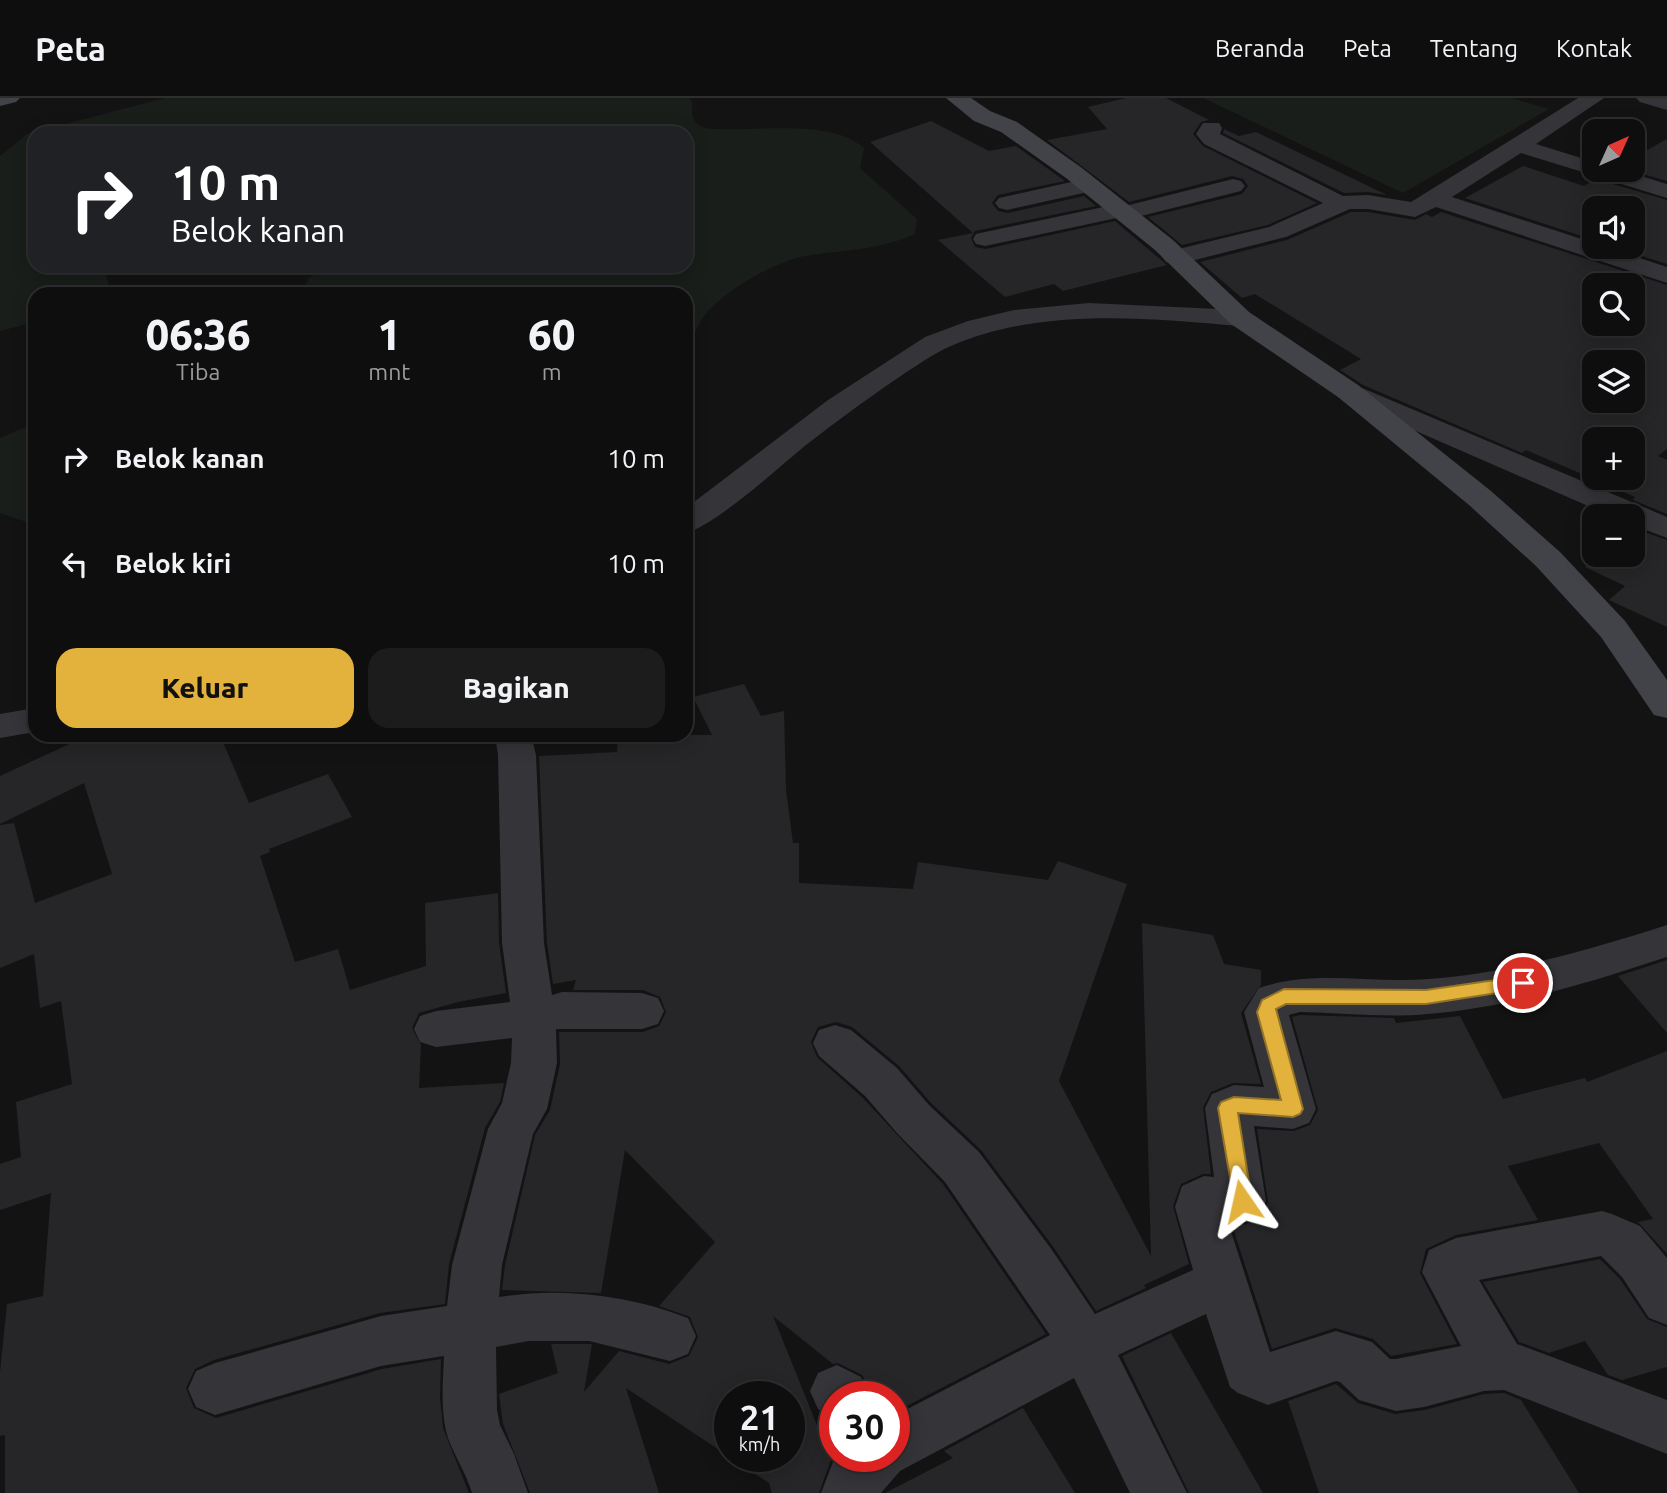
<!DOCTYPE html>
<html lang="id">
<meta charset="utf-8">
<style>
:root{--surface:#0e0e0f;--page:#1c1c1d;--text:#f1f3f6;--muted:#9b9c9e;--line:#2e2e2f;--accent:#e3b23c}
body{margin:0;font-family:Ubuntu,sans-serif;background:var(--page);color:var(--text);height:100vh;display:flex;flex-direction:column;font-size:26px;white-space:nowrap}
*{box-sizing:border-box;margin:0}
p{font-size:23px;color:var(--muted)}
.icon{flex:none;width:38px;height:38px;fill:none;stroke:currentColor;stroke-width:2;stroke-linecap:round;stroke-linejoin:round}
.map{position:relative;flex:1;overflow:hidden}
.panel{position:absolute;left:28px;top:189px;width:665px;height:455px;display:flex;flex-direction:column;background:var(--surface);border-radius:21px;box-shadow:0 4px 18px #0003,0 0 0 2px var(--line)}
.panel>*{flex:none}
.guide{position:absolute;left:28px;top:28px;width:665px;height:147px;border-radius:21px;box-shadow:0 4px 18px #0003,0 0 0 2px var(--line);background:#202124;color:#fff;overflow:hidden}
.needle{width:46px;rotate:45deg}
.buttons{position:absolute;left:1582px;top:21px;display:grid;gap:14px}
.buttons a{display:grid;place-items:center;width:63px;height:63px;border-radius:14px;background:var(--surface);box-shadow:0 4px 18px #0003,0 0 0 2px var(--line);font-size:35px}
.speed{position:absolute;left:714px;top:1283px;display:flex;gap:14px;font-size:35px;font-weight:700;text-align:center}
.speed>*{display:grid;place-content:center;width:91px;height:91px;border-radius:50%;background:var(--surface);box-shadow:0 4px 18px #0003,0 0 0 2px var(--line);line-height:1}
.speed small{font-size:18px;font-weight:400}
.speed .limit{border:10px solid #d22;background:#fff;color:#111}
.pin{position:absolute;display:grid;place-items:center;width:60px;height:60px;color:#fff;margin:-30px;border:4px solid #fff;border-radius:50%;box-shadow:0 2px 7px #0007}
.me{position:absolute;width:77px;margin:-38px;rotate:349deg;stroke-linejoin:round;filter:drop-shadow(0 0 5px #0008)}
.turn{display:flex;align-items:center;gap:24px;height:147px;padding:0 28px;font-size:32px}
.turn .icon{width:91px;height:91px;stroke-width:2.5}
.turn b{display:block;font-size:49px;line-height:60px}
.eta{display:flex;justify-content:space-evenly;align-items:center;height:119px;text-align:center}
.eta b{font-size:42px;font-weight:800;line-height:49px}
.action{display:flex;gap:14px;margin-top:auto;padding:14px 28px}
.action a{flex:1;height:80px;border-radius:21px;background:var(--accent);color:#111;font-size:28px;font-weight:800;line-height:80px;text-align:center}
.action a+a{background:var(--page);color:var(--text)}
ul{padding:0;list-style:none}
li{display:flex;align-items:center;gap:21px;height:105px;padding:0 28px}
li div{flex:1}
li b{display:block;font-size:26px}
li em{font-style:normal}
header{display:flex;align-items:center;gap:42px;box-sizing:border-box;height:98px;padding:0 35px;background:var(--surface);border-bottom:2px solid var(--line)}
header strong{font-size:33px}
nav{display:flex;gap:38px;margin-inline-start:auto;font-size:24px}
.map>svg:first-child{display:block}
.green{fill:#191e1a}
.building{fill:#262628;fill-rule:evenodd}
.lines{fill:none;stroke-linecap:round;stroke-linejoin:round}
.minor{fill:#343439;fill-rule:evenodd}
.secondary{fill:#424349;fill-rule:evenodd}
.route{fill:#e3b23c;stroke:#947427;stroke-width:2}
</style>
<header>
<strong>Peta</strong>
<nav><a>Beranda</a><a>Peta</a><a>Tentang</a><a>Kontak</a></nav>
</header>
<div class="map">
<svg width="1667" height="1395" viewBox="0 0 1667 1395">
<rect width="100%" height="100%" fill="#131314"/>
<path class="green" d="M165 0H689L692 3C692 18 691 24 705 30 752 36 827 18 864 50L860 70 917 121 915 136C880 152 843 152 805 158 776 163 724 193 705 217 697 227 692 243 686 255V196H302L309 179 336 168H686V35H35V168H105L110 196H35V224L0 233V58L27 36Z
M1203 0H1511L1549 11 1403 95Z
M35 325V427L0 415V340Z"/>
<path class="building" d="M1126 0H1166L1209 22 1201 24 1193 36 1203 48 1317 105 1268 127 1182 147 1148 119 1242 96 1248 88 1243 81 1232 78 1129 104 1047 42 1107 31 1088 9Z
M931 23 989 53 1016 48 1065 83 998 97 992 105 998 113 1008 115 1084 98 1096 108 975 133 971 140 975 149 986 151 1115 123 1167 167 1063 193 1054 186 1005 199 938 142 973 135 870 44Z
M1224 31 1239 38 1256 34 1387 97 1368 94 1344 95 1223 35Z
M1667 41V83L1629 72H1633V60Z
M1523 68 1584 88 1596 81 1667 102V166L1614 149H1633V110H1594V142L1465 100Z
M1351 114H1368L1415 122 1426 116 1432 119 1441 114 1667 187V351L1658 358 1667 362V416L1633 402 1635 399 1526 352 1522 355 1363 287 1340 272 1361 261 1255 196 1242 200 1200 164 1287 142ZM1594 187H1633V226H1594ZM1594 264H1633V303H1594ZM1594 341H1633V380H1594Z
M1633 430 1667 442V529L1609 502 1625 488 1585 469 1598 457H1633Z
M744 586 761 618 784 613 786 692 793 745H799V785L913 791 918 764 1048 782 1058 763 1127 786 1059 983 1151 1158 1142 825 1213 837 1224 866 1261 872V887L1241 915 1261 986 1233 985 1211 994 1203 1009 1211 1076H1203L1181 1086 1173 1108 1189 1166 1144 1187 1146 1190 1096 1213 1054 1150 981 1052 931 1005 899 968 852 929 836 924 818 929 811 944 817 959 863 1000 943 1086 1046 1236 895 1314 894 1298H875L862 1277 838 1265 833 1266 773 1218 831 1362 819 1395H772L769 1385 626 1290 659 1395H530L503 1326 499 1296 558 1275 551 1246H592L584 1294 619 1253 669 1266 689 1258 698 1239 690 1219 659 1208 715 1144 625 1052 601 1195 502 1192 505 1167 535 1037 550 1012 560 966 559 934H643L659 928 666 914 660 899 643 892H573L576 882 553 886 547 845 539 658 617 654 618 637H712L693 599ZM730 1298H789V1358H730Z
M89 637H220L249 705 328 676 352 719 269 751 270 754 260 758 295 864 338 851 350 892 426 868 425 805 498 795 499 845 506 895 458 904 419 915 412 930 421 947 419 990 504 985 500 1004 485 1030 449 1166 445 1206 380 1215 214 1262 195 1271 186 1290 194 1310 216 1320 382 1271 441 1261 440 1299 443 1330 469 1395H5V1337L0 1338V1274L7 1206 43 1198 51 1095 0 1112V1066L21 1059 16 1004 72 986 61 903 40 910 34 856 0 870V727L14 725 35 805 112 776 84 685 0 726V678Z
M1667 862V935L1618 878Z
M1300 917 1394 920 1396 925 1460 918 1503 1001 1585 980 1587 984 1667 953V1156L1638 1124 1653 1121 1599 1045 1508 1068 1538 1122 1456 1137 1426 1151 1420 1175 1457 1246 1391 1258 1373 1241 1335 1230 1272 1251 1232 1127H1243L1260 1120 1268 1104 1257 1031 1294 1033 1310 1027 1318 1012 1292 919Z
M1600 1161 1620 1181 1647 1221 1667 1229V1269L1622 1282 1608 1277 1585 1243 1549 1255 1519 1244 1483 1184Z
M1171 1235 1263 1395H1189L1122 1258Z
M1336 1286 1358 1305 1395 1316 1425 1312 1484 1296 1504 1295 1521 1302 1579 1395H1319L1288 1303Z
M1023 1310 1075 1395H885L953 1360 944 1353Z"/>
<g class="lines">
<path class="minor" d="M1578 0H1604L1536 46 1594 64V72H1621L1667 86V100L1521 55 1452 99 1594 145V149H1606L1667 169V185L1436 109 1415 119 1368 111H1350L1286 139 1175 167 1166 164 1162 159 1166 154 1269 129 1323 105 1204 46 1196 36 1203 25H1219L1222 30 1220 36 1343 98 1368 97 1411 104Z
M1636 0H1667V12L1640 4Z
M1089 80 1097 82 1101 87 1097 92 1007 112 999 110 995 105 999 100Z
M1233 81 1241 83 1245 88 1241 93 1125 122 1117 120 985 148 976 146 973 141 976 136 985 134 1122 105 1129 107Z
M1089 205 1240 212 1249 214 1253 220 1249 226 1240 228C1144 220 1042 209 951 248 934 255 920 266 905 275 871 298 838 322 806 347 779 369 716 427 686 435V410L828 302 925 239 968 223 1014 212Z
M1348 284 1667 419V440L1633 427V418H1611L1338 299 1334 293 1338 287Z
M35 610V634L0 640V616Z
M495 637H531L536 657 544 845 552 897 562 894 642 895 658 900 664 913 658 926 642 931H556L557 965 547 1011 533 1036 502 1167 499 1199C563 1189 628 1197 688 1220L696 1238 688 1256 670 1263 589 1243H529L496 1249 497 1312 500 1327 514 1356 528 1395H472C466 1375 455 1359 448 1340 440 1314 443 1284 444 1258L381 1268 215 1317 196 1309 188 1291 196 1273 215 1265 381 1218 447 1208 452 1167 488 1031 502 1005 511 965 512 940 436 949 420 944 414 931 420 918 436 913 510 904 502 845 498 657Z
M1667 827V859C1588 885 1511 909 1428 916 1386 920 1342 915 1300 914L1289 917 1316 1011 1309 1025 1293 1031 1254 1028 1266 1103 1259 1118 1242 1125 1228 1124 1270 1254 1336 1233 1372 1244 1390 1261H1396L1461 1248 1422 1174 1429 1152 1456 1140 1602 1113 1612 1116 1640 1128 1667 1160V1227L1649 1220 1622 1179 1601 1158 1479 1182 1517 1246 1667 1302V1356L1504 1292 1484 1293 1424 1309 1396 1313 1359 1302 1340 1284 1336 1283 1268 1307 1238 1295 1230 1289 1206 1216 1118 1257 1187 1395H1130L1074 1280 900 1373 881 1395H821L833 1364 840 1358H894V1318L1050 1237 945 1084 897 1035 865 998 819 958 813 945 819 932 835 927 851 932 897 970 929 1007 979 1054 1052 1152 1095 1216 1193 1172 1175 1109 1182 1088 1204 1078 1214 1079 1205 1010 1212 996 1234 987 1264 989 1244 914 1259 890C1314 871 1371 886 1428 881 1511 875 1588 852 1667 827Z
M837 1267 861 1279 869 1298H835V1321L818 1311 810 1293 818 1275Z"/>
<path class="secondary" d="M0 0H20L16 4 0 8Z
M946 0H971L990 13 1017 24 1082 70 1173 142 1249 214 1358 287 1491 393 1560 454 1625 523 1667 582V620L1654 617 1601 539 1536 468 1469 407 1338 299 1231 226 1155 152 1066 80 1001 34 974 23Z"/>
</g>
<path class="route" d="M1523 878 1529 880 1532 885 1529 890 1426 906H1286L1276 911 1303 1011 1300 1016 1293 1019 1238 1015 1252 1103 1249 1109 1242 1112 1235 1109 1218 1010 1221 1004 1234 999 1281 1002 1257 914 1262 902 1284 891 1426 892Z"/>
</svg>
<div class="buttons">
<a><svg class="needle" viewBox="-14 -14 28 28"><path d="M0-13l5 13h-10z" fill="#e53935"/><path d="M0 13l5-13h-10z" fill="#9b9c9e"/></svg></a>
<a><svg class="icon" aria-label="sound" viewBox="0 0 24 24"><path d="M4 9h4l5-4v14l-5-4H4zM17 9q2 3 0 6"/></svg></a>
<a><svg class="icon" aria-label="search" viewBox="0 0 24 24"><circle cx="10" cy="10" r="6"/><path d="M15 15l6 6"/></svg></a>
<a><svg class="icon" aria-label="layers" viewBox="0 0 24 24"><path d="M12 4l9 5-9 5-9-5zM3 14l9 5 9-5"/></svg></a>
<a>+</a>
<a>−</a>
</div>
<div class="speed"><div>21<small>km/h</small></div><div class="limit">30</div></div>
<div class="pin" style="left:1523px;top:885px;background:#d93025"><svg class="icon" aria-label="arrive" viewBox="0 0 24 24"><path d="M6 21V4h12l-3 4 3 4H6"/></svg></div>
<svg class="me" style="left:1242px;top:1103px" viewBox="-20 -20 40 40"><path d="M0-17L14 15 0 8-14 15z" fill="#e3b23c" stroke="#fff" stroke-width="4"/></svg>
<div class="guide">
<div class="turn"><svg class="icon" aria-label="right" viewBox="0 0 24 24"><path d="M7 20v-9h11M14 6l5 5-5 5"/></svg><div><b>10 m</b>Belok kanan</div></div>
</div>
<section class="panel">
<div class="eta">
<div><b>06:36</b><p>Tiba</p></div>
<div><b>1</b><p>mnt</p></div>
<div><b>60</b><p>m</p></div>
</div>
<ul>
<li><svg class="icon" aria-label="right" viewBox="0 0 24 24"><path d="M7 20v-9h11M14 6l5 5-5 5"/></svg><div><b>Belok kanan</b></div><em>10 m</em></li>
<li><svg class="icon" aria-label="left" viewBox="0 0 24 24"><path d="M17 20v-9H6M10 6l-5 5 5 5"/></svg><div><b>Belok kiri</b></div><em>10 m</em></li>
</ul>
<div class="action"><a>Keluar</a><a>Bagikan</a></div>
</section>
</div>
